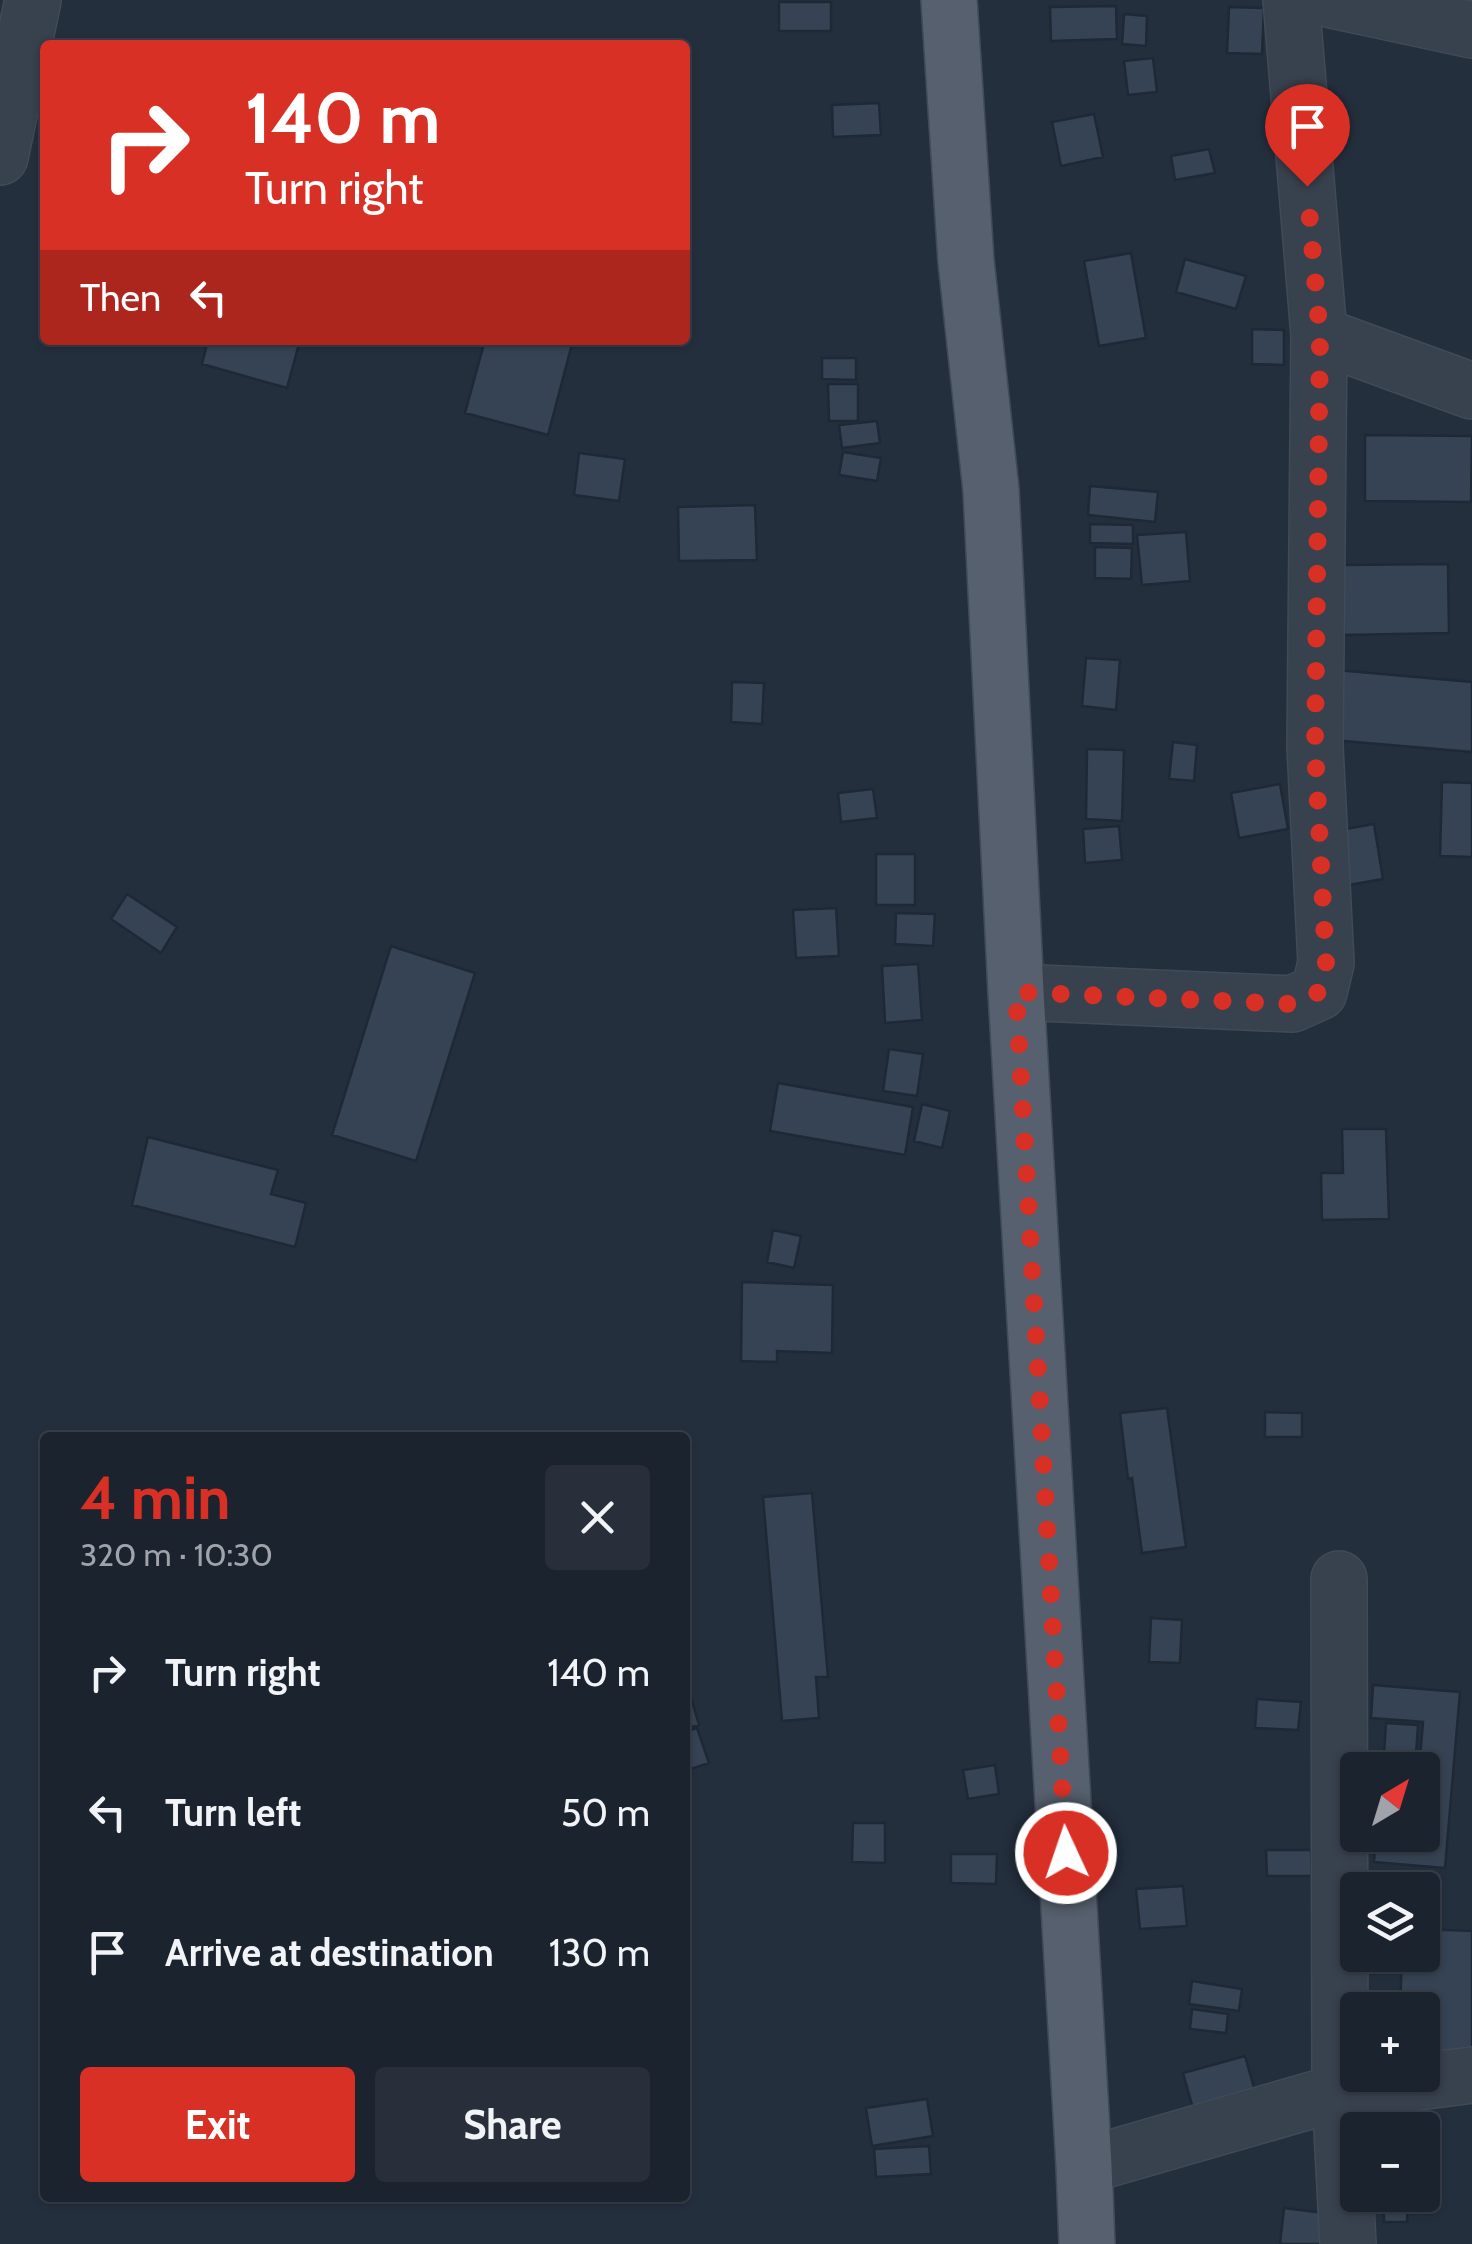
<!DOCTYPE html>
<meta charset="utf-8">
<style>
:root{--surface:#1b232e;--page:#282f3a;--text:#f1f3f6;--muted:#a0a4aa;--line:#39404a;--accent:#d93025}
body{margin:0;font-family:Cabin,sans-serif;background:var(--page);color:var(--text);height:100vh;display:flex;flex-direction:column;font-size:38px;white-space:nowrap}
*{box-sizing:border-box;margin:0}
p{font-size:32px;color:var(--muted)}
.icon{flex:none;width:55px;height:55px;fill:none;stroke:currentColor;stroke-width:2;stroke-linecap:round;stroke-linejoin:round}
.map{position:relative;flex:1;overflow:hidden}
.panel{position:absolute;left:40px;top:1432px;width:650px;height:770px;display:flex;flex-direction:column;background:var(--surface);border-radius:10px;box-shadow:0 2px 8px #0004,0 0 0 2px var(--line)}
.panel>*{flex:none}
.hud{position:absolute;left:40px;top:40px;width:650px;height:305px;border-radius:10px;box-shadow:0 2px 8px #0004,0 0 0 2px var(--line);background:#d93025;color:#fff;overflow:hidden}
.needle{width:65px;rotate:38deg}
.tools{position:absolute;left:1340px;top:1752px;display:grid;gap:20px}
.tools a{display:grid;place-items:center;width:100px;height:100px;border-radius:10px;background:var(--surface);box-shadow:0 2px 8px #0004,0 0 0 2px var(--line);font-size:50px}
.pin{position:absolute;display:grid;place-items:center;width:85px;height:85px;color:#fff;margin:-102px -42px;border-radius:50% 50% 50% 0;rotate:-45deg;box-shadow:0 0 10px #0007}
.pin .icon{rotate:45deg}
.me{position:absolute;width:110px;margin:-55px;rotate:357deg;stroke-linejoin:round;filter:drop-shadow(0 0 8px #0008)}
.turn{display:flex;align-items:center;gap:35px;height:210px;padding:0 40px;font-size:45px}
.turn .icon{width:130px;height:130px;stroke-width:2.5}
.turn b{display:block;font-size:70px;line-height:85px}
.then{display:flex;align-items:center;height:95px;padding:0 40px;background:#0003;gap:20px;font-size:38px}
.round{display:grid;place-items:center;flex:none;width:105px;height:105px;border-radius:10px;background:var(--page)}
.headline{display:flex;align-items:center;justify-content:space-between;height:170px;padding:0 40px}
h1{font-size:60px;font-weight:700;line-height:75px;color:var(--accent)}
.primary-button{display:flex;gap:20px;margin-top:auto;padding:20px 40px}
.primary-button a{flex:1;height:115px;border-radius:10px;background:var(--accent);color:#fff;font-size:40px;font-weight:700;line-height:115px;text-align:center}
.primary-button a+a{background:var(--page);color:var(--text)}
ul{padding:0;list-style:none}
li{display:flex;align-items:center;gap:30px;height:140px;padding:0 40px}
li div{flex:1}
li b{display:block;font-size:38px}
li em{font-style:normal}
.map>svg:first-child{display:block}
.building{fill:#364354;stroke:#1f2835;stroke-width:2.5}
.lines{fill:none;stroke-linecap:round;stroke-linejoin:round}
.minor-casing{stroke:#414a57;stroke-width:58}
.major-casing{stroke:#414a57;stroke-width:58}
.minor{stroke:#38414e;stroke-width:55}
.major{stroke:#56606e;stroke-width:55}
.route{stroke:#d93025;stroke-width:18;stroke-dasharray:0 32.4}
</style>
<div class="map">
<svg width="1472" height="2244" viewBox="0 0 1472 2244">
<rect width="100%" height="100%" fill="#242f3e"/>
<path class="building" d="M779 2H831V31H779Z
M1116 6 1117 39 1051 41 1050 7Z
M1229 7 1264 8 1262 54 1227 53Z
M1124 14 1147 16 1146 46 1122 44Z
M1153 58 1157 92 1128 95 1124 61Z
M879 103 881 135 833 137 832 105Z
M1094 114 1103 157 1061 166 1052 122Z
M1209 149 1215 173 1175 180 1171 156Z
M1131 253 1146 338 1099 346 1084 261Z
M1185 259 1246 276 1236 309 1176 292Z
M1252 329 1284 330V365L1252 364Z
M208 340H300L287 388 202 364Z
M485 340H573L548 435 465 413Z
M822 358H856V380L822 379Z
M828 384H858V421H829Z
M877 421 880 443 842 448 839 425Z
M1365 435 1472 436 1471 502 1365 501Z
M843 452 881 458 877 481 839 475Z
M579 453 625 459 619 501 574 495Z
M1090 486 1158 492 1155 522 1088 515Z
M755 505 757 560 679 561 678 507Z
M1090 524 1133 525V544L1090 543Z
M1186 532 1190 581 1142 585 1137 535Z
M1095 547 1132 548 1131 579 1095 578Z
M1448 564 1449 633 1344 635 1343 565Z
M1086 658 1120 660 1116 710 1082 706Z
M1337 670 1472 682V752L1332 740Z
M732 682 764 683 762 724 731 722Z
M1173 742 1197 745 1194 781 1169 779Z
M1087 749 1124 750 1122 821 1086 819Z
M1442 782 1472 783V857L1440 856Z
M1280 784 1288 829 1239 838 1231 793Z
M873 789 877 818 841 822 838 793Z
M1374 824 1383 879 1343 886 1334 831Z
M1119 826 1122 860 1085 863 1083 829Z
M876 854H915V905H876Z
M127 894 177 927 161 953 111 919Z
M836 908 839 956 796 958 793 910Z
M896 913 935 914 933 946 895 944Z
M391 946 475 973 416 1161 332 1135Z
M918 964 922 1020 885 1023 882 966Z
M889 1049 923 1054 917 1096 883 1091Z
M778 1083 913 1107 905 1155 770 1131Z
M922 1104 950 1111 942 1148 914 1141Z
M1342 1129H1386L1389 1219 1322 1220 1321 1173H1343Z
M148 1137 278 1170 271 1194 306 1203 295 1247 132 1205Z
M773 1230 801 1236 794 1268 767 1262Z
M742 1282 833 1285 832 1353 777 1351V1362L741 1361Z
M1167 1408 1186 1547 1142 1553 1132 1478 1128 1479 1120 1413Z
M1265 1412 1302 1413V1437H1265Z
M812 1493 828 1677H816L819 1718 782 1721 763 1497Z
M1151 1618 1182 1620 1180 1663 1149 1662Z
M1373 1685 1460 1692 1445 1868 1374 1862 1376 1835H1422V1770H1419L1423 1722 1371 1718Z
M690 1694 699 1725 685 1729V1695Z
M1257 1699 1301 1702 1298 1730 1255 1728Z
M1386 1723 1418 1725 1415 1770H1383Z
M697 1728 709 1763 685 1771V1732Z
M995 1765 999 1794 968 1799 963 1770Z
M853 1823H885V1863L852 1862Z
M1266 1850H1311L1312 1876H1267Z
M951 1854H997L996 1884 951 1883Z
M1183 1886 1187 1926 1140 1929 1136 1889Z
M1422 1929 1472 1931V2056L1422 2054V2010H1400L1402 1955H1422Z
M1192 1981 1242 1989 1239 2011 1189 2004Z
M1192 2009 1228 2014 1226 2033 1190 2029Z
M1245 2056 1259 2105 1197 2123 1183 2073Z
M927 2099 933 2136 872 2146 866 2108Z
M929 2146 931 2174 876 2177 874 2149Z
M1384 2195H1408L1407 2222H1384Z
M1284 2208 1324 2213 1320 2244H1280Z"/>
<g class="lines">
<g class="minor-casing">
<path id="minor" d="M1332 0 1472 30
M0 157 33 0
M1319 335 1472 391
M1016 992 1292 1004 1319 992 1326 963 1315 747 1319 335 1291 0
M1339 1579 1340 2092 1348 2244
M1084 2166 1340 2092 1472 2075"/>
</g>
<g class="major-casing">
<path id="major" d="M949 0 966 261 991 490 1016 992 1084 2166 1087 2244"/>
</g>
<use href="#minor" class="minor"/>
<use href="#major" class="major"/>
</g>
<g class="lines">
<path class="route" d="M1066 1853 1016 992 1292 1004 1319 992 1326 963 1315 747 1320 336 1307 186"/>
</g>
</svg>
<div class="tools">
<a><svg class="needle" viewBox="-14 -14 28 28"><path d="M0-13l5 13h-10z" fill="#e53935"/><path d="M0 13l5-13h-10z" fill="#a0a4aa"/></svg></a>
<a><svg class="icon" aria-label="layers" viewBox="0 0 24 24"><path d="M12 4l9 5-9 5-9-5zM3 14l9 5 9-5"/></svg></a>
<a>+</a>
<a>−</a>
</div>
<div class="pin" style="left:1307px;top:186px;background:#d93025"><svg class="icon" aria-label="arrive" viewBox="0 0 24 24"><path d="M6 21V4h12l-3 4 3 4H6"/></svg></div>
<svg class="me" style="left:1066px;top:1853px" viewBox="-20 -20 40 40"><circle r="17" fill="#d93025" stroke="#fff" stroke-width="3"/><path d="M0-11L8 9 0 5-8 9z" fill="#fff"/></svg>
<div class="hud">
<div class="turn"><svg class="icon" aria-label="right" viewBox="0 0 24 24"><path d="M7 20v-9h11M14 6l5 5-5 5"/></svg><div><b>140 m</b>Turn right</div></div>
<div class="then">Then<svg class="icon" aria-label="left" viewBox="0 0 24 24"><path d="M17 20v-9H6M10 6l-5 5 5 5"/></svg></div>
</div>
<section class="panel">
<div class="headline"><div><h1>4 min</h1><p>320 m · 10:30</p></div><a class="round"><svg class="icon" aria-label="close" viewBox="0 0 24 24"><path d="M6 6l12 12M18 6L6 18"/></svg></a></div>
<ul>
<li><svg class="icon" aria-label="right" viewBox="0 0 24 24"><path d="M7 20v-9h11M14 6l5 5-5 5"/></svg><div><b>Turn right</b></div><em>140 m</em></li>
<li><svg class="icon" aria-label="left" viewBox="0 0 24 24"><path d="M17 20v-9H6M10 6l-5 5 5 5"/></svg><div><b>Turn left</b></div><em>50 m</em></li>
<li><svg class="icon" aria-label="arrive" viewBox="0 0 24 24"><path d="M6 21V4h12l-3 4 3 4H6"/></svg><div><b>Arrive at destination</b></div><em>130 m</em></li>
</ul>
<div class="primary-button"><a>Exit</a><a>Share</a></div>
</section>
</div>
